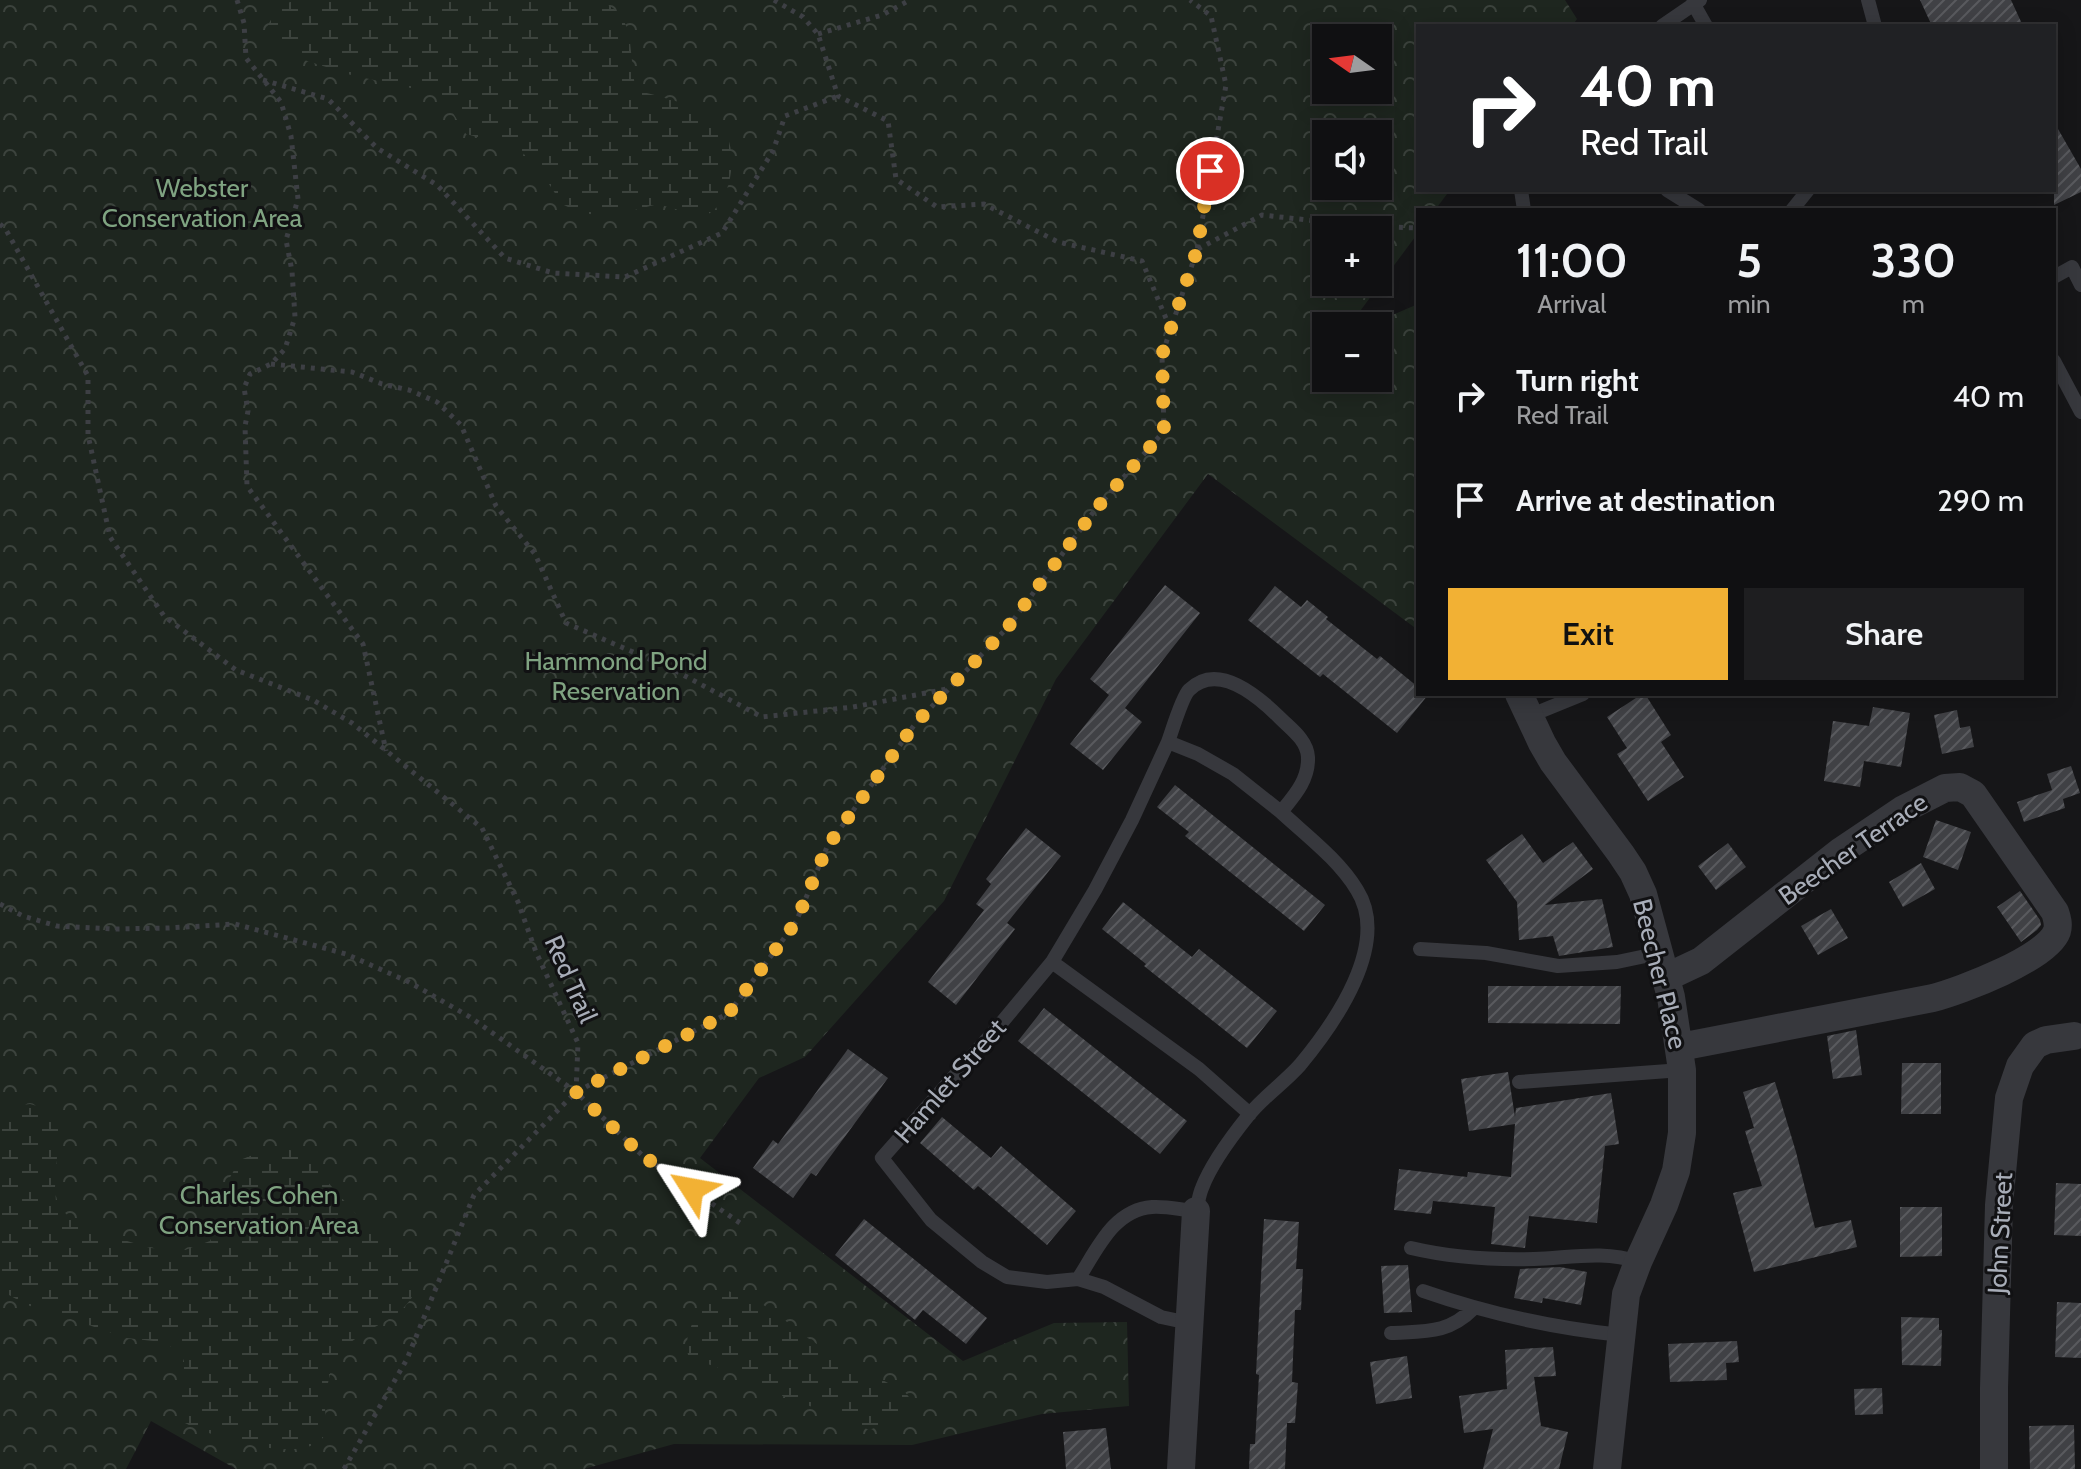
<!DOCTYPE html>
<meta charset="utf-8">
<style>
:root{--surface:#101012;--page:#1e1e20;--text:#f1f3f6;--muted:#9c9d9f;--line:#303032;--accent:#f2b134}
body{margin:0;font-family:Cabin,sans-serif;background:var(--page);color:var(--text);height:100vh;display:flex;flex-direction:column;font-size:30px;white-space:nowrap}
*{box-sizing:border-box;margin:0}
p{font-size:26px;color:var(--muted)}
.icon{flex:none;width:44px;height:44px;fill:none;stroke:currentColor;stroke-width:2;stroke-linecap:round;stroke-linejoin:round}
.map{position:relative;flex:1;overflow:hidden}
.details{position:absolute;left:1416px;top:208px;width:640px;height:488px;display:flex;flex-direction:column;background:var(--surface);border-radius:0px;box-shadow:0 4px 20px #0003,0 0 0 2px var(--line)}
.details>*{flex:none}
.hud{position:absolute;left:1416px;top:24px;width:640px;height:168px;border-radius:0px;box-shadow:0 4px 20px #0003,0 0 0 2px var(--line);background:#202124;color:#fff;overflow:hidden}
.needle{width:52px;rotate:284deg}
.controls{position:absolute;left:1312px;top:24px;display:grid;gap:16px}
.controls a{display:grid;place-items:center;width:80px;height:80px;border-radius:0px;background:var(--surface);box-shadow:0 4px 20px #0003,0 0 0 2px var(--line);font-size:40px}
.pin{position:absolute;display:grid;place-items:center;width:68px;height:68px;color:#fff;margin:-34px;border:4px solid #fff;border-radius:50%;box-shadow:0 2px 8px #0007}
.me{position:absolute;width:88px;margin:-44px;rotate:304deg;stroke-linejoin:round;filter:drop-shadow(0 0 6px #0008)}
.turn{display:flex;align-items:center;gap:28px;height:168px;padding:0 32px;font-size:36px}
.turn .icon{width:104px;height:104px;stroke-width:2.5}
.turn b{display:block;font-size:56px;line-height:68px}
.eta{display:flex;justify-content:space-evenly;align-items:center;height:136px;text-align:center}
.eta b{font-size:48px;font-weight:600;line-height:56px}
.button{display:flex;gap:16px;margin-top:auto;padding:16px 32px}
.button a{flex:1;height:92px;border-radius:0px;background:var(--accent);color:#111;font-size:32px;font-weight:600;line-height:92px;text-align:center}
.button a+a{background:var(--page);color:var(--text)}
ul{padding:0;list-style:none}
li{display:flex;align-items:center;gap:24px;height:104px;padding:0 32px}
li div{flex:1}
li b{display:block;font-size:30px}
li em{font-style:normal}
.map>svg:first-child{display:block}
.forest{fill:url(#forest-crowns);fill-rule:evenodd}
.wetland{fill:url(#wetland-marsh)}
.building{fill:url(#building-hatch)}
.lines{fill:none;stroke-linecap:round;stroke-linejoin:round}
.path{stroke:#3d3f44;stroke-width:5;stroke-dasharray:4 6;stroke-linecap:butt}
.service{stroke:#37383d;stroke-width:14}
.minor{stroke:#37383d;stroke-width:28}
.route{stroke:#f2b134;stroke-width:14;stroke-dasharray:0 25.2}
.labels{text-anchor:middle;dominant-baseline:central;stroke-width:6;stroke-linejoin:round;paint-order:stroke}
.park-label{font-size:26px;fill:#7fa381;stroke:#111113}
.street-label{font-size:26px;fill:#a8adb8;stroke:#111113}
</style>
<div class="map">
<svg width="2081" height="1469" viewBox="0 0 2081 1469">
<defs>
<pattern id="forest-crowns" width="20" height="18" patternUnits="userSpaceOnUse" patternTransform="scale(2)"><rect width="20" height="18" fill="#1e261f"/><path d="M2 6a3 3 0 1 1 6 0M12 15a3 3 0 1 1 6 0" fill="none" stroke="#3c433d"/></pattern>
<pattern id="wetland-marsh" width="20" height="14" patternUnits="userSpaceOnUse" patternTransform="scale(2)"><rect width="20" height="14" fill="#1e261f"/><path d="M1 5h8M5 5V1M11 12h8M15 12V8" fill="none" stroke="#3c433d"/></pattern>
<pattern id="building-hatch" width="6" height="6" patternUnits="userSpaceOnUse" patternTransform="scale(2)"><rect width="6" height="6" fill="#404145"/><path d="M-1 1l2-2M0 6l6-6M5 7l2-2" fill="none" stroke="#595a5e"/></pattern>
</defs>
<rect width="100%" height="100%" fill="#161618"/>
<path class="forest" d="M0 0H1565L1577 19 1572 26H1418V190H1450L1435 210H1418V233L1349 326H1326V378H1378V326H1367L1418 304V630L1208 474 1056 679 944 901 805 1057 759 1078 700 1158 963 1361 1054 1323 1127 1322 1129 1406 1042 1414 912 1445 674 1444 584 1469H236L151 1421 126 1469H0ZM1326 38H1378V90H1326ZM1326 134H1378V186H1326ZM1326 230H1378V282H1326Z"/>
<path class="wetland" d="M293 0H601L621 14 629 33 635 89C653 96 699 105 712 115 737 134 736 177 721 202 716 210 705 216 697 222L682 211 658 204 608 217 578 212 562 204 536 164 515 147 466 134 448 105 429 92 351 75 295 57 277 45 268 25 276 11Z
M30 1104 44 1108 57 1121 63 1137 57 1157 55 1187 56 1203 68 1216 101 1233 150 1248 185 1250 210 1241 217 1226 229 1179 240 1160 263 1151 290 1150 313 1158 325 1179 355 1213 417 1261 423 1278C415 1293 408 1307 393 1316 376 1328 351 1337 338 1355 329 1368 326 1392 325 1408 325 1415 328 1425 326 1432 313 1469 211 1437 185 1423L180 1410 184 1375V1360L173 1347 153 1341 127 1338 65 1317 27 1305 0 1290V1114L7 1107Z
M728 1291 755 1300 777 1313 797 1331 826 1350 905 1392 912 1401 917 1412 869 1430 848 1420 785 1397 729 1371 689 1358C681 1335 698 1311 713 1293Z"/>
<path class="building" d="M1920 0H2011L2023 26H1932Z
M2054 122 2081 169V192L2054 205Z
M1165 585 1200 613 1125 708 1142 722 1103 770 1070 744 1109 695 1090 679Z
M1275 586 1301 607 1307 600 1328 617 1326 619 1377 659 1380 656 1418 687V694L1428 695 1397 733 1323 674 1320 677 1248 620Z
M1642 694H1645L1671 735 1661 742 1684 777 1648 801 1617 754 1627 748 1607 717Z
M1873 707 1910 713 1901 767 1864 761 1860 787 1824 781 1833 721 1869 726Z
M1957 710 1960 728 1970 726 1974 747 1942 754 1934 715Z
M2071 766 2080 793 2063 799 2065 808 2024 822 2017 802 2052 790 2047 774Z
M1175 785 1325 905 1304 931 1185 836 1189 832 1157 807Z
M1936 820 1971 832 1958 870 1923 857Z
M1026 828 1061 856 1007 923 1015 929 956 1005 928 982 984 910 976 904 991 884 986 879Z
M1522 834 1543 863 1573 842 1593 869 1545 905 1602 899 1613 947 1559 956 1553 936 1519 940 1517 902 1486 860Z
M1728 843 1746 867 1716 890 1698 866Z
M1921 863 1935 889 1903 907 1889 882Z
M2020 891 2040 920 2041 925 2037 930 2021 942 1997 907Z
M1123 902 1192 957 1199 949 1277 1011 1247 1048 1144 966 1146 964 1102 929Z
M1831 909 1848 938 1818 955 1801 926Z
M1488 986H1621L1620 1024 1488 1023Z
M1044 1008 1187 1121 1160 1154 1018 1041Z
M1856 1030 1862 1075 1833 1079 1827 1036Z
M848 1049 888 1078 816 1176 811 1173 793 1198 753 1168 773 1140 778 1144Z
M1902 1063H1941V1114H1901Z
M1508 1072 1515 1117 1516 1108 1611 1093 1619 1144 1605 1146 1597 1223 1529 1216 1525 1248 1491 1244 1495 1207 1433 1201 1431 1214 1394 1210 1399 1169 1467 1177 1468 1172 1511 1177 1515 1124 1469 1131 1461 1079Z
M1775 1082 1796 1152 1815 1228 1851 1220 1857 1247 1754 1272 1733 1193 1762 1186 1745 1131 1754 1128 1743 1092Z
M942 1117 991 1158 1001 1146 1076 1211 1047 1245 978 1186 974 1190 920 1143Z
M2056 1183 2081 1184V1236L2054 1235Z
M1900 1207H1942V1256L1900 1257Z
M864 1219 987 1318 966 1344 923 1310 915 1320 835 1255Z
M1264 1219 1299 1222 1296 1269H1303L1301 1310H1295L1292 1382 1298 1383 1295 1423H1287L1285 1469H1249L1250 1444H1255L1259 1375 1256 1374Z
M1408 1265 1412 1312 1384 1313 1381 1266Z
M1560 1267 1587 1272 1581 1305 1543 1298 1542 1303 1514 1298 1520 1269Z
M2057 1302 2081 1303V1358L2055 1357Z
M1901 1317 1939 1318V1330H1942L1941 1366 1902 1365Z
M1737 1341 1739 1362 1726 1363 1727 1380 1670 1382 1668 1344Z
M1553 1347 1556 1376 1534 1377 1541 1426 1568 1432 1559 1469H1483L1493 1429 1464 1433 1459 1396 1507 1389 1505 1350Z
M1407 1356 1412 1398 1376 1404 1370 1362Z
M1882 1388 1883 1414 1855 1415 1854 1389Z
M2074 1425 2075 1469H2030L2029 1426Z
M1106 1428 1111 1469H1066L1063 1432Z"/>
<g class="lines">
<path class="path" d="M237 0 244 23 246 58 281 102 291 136 298 199 286 240 292 271 295 317 285 349 271 364 250 374 244 388 248 411 245 426 247 486 363 644 386 751
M774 0 803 17 818 34 838 96 888 121 896 179 937 207 984 204 1058 242 1142 261 1170 328
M818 34 882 15 910 0
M263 80 328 99 377 148 437 185 505 258 553 273 625 277 722 233 773 151 785 116 838 96
M0 224 6 230 88 376V435L110 537 164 616 236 670 313 700 352 723 482 828 518 902 536 952 578 1043 576 1092
M1198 249 1262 215 1362 226 1418 228
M271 364 352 372 382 384 409 390 437 402 461 425 496 506 535 554 566 623 672 669 762 717 853 707 947 689
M0 904 23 916 57 926 113 929 169 928 235 924 346 954 409 982 470 1017 576 1092 643 1156 740 1223
M344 1469 407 1359 474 1195 576 1092 729 1013 796 922 827 847 915 724 1008 627 1095 510 1164 431 1162 355 1197 250 1226 85 1211 16 1190 0"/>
<path class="service" d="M1868 0 1875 26
M1693 3 1706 26
M1662 26 1700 0
M1521 190 1524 210
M1667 190 1699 210
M1792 210 1808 190
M2054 277 2072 267 2081 285
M2054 361 2081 412
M1529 716 1583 694
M1168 742 1132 820 1095 890 1052 962 1199 1069 1250 1114
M1420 949 1486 953 1558 966 1617 962 1660 953
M1052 962 998 1027 882 1158 931 1220 982 1262 1007 1277 1047 1282 1078 1279 1104 1287 1161 1317 1189 1323
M1519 1082 1682 1070
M1411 1248C1449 1257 1495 1260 1534 1259 1569 1258 1604 1250 1638 1262
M1078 1279C1097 1250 1113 1210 1152 1207 1167 1206 1182 1210 1196 1211 1198 1204 1199 1195 1202 1188 1211 1164 1232 1136 1248 1116 1263 1097 1284 1083 1300 1065 1334 1024 1391 944 1357 890 1339 860 1307 836 1281 812 1294 796 1309 780 1308 757 1307 740 1291 729 1280 718 1259 697 1218 661 1189 690 1182 697 1172 731 1168 742L1198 754 1233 774 1281 812
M1423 1291C1486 1313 1554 1328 1621 1335
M1391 1333C1426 1331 1448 1334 1474 1308"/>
<path class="minor" d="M1519 694 1542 743 1553 762 1621 854 1633 872 1643 894 1671 997 1682 1070V1133L1676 1171 1664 1205 1638 1262 1626 1294 1607 1469
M1667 977 1701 961 1841 851 1902 810 1945 788 1960 787 1973 794 2055 912C2057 918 2059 924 2057 931 2048 958 1960 991 1933 998L1680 1047
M1181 1469 1196 1211
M1994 1469V1388L1999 1205 2009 1098 2020 1066 2035 1045 2046 1040 2074 1036"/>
</g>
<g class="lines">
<path class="route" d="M692 1189 643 1156 576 1092 729 1013 796 922 827 847 915 724 1008 627 1095 510 1164 431 1162 355 1197 250 1210 171"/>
</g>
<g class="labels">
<g class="park-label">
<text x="202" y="188">Webster<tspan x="202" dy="30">Conservation Area</tspan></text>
<text x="616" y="661">Hammond Pond<tspan x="616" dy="30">Reservation</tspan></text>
<text x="259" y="1195">Charles Cohen<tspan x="259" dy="30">Conservation Area</tspan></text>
</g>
<g class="street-label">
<text transform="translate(1853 849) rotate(-35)">Beecher Terrace</text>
<text transform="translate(1660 974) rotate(76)">Beecher Place</text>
<text transform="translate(571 979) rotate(66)">Red Trail</text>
<text transform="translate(950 1081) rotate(-49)">Hamlet Street</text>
<text transform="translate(2000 1233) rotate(-87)">John Street</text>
</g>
</g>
</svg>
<div class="controls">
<a><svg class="needle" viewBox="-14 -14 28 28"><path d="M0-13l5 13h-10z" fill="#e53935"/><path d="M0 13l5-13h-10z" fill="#9c9d9f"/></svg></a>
<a><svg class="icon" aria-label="sound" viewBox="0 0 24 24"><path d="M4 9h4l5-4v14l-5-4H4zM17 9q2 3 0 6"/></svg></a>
<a>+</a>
<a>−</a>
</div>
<div class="pin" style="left:1210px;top:171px;background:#d93025"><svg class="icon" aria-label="arrive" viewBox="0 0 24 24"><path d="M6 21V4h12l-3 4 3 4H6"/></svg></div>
<svg class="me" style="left:692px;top:1189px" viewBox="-20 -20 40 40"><path d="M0-17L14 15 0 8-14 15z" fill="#f2b134" stroke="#fff" stroke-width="4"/></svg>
<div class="hud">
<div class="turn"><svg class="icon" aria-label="right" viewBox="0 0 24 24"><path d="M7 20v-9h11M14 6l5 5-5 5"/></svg><div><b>40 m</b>Red Trail</div></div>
</div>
<section class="details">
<div class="eta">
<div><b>11:00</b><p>Arrival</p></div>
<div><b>5</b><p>min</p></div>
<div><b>330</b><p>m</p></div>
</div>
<ul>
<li><svg class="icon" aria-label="right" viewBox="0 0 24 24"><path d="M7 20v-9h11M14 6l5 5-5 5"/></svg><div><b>Turn right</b><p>Red Trail</p></div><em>40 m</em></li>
<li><svg class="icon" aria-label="arrive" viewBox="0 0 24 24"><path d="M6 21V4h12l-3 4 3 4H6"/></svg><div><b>Arrive at destination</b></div><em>290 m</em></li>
</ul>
<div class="button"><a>Exit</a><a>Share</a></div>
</section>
</div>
